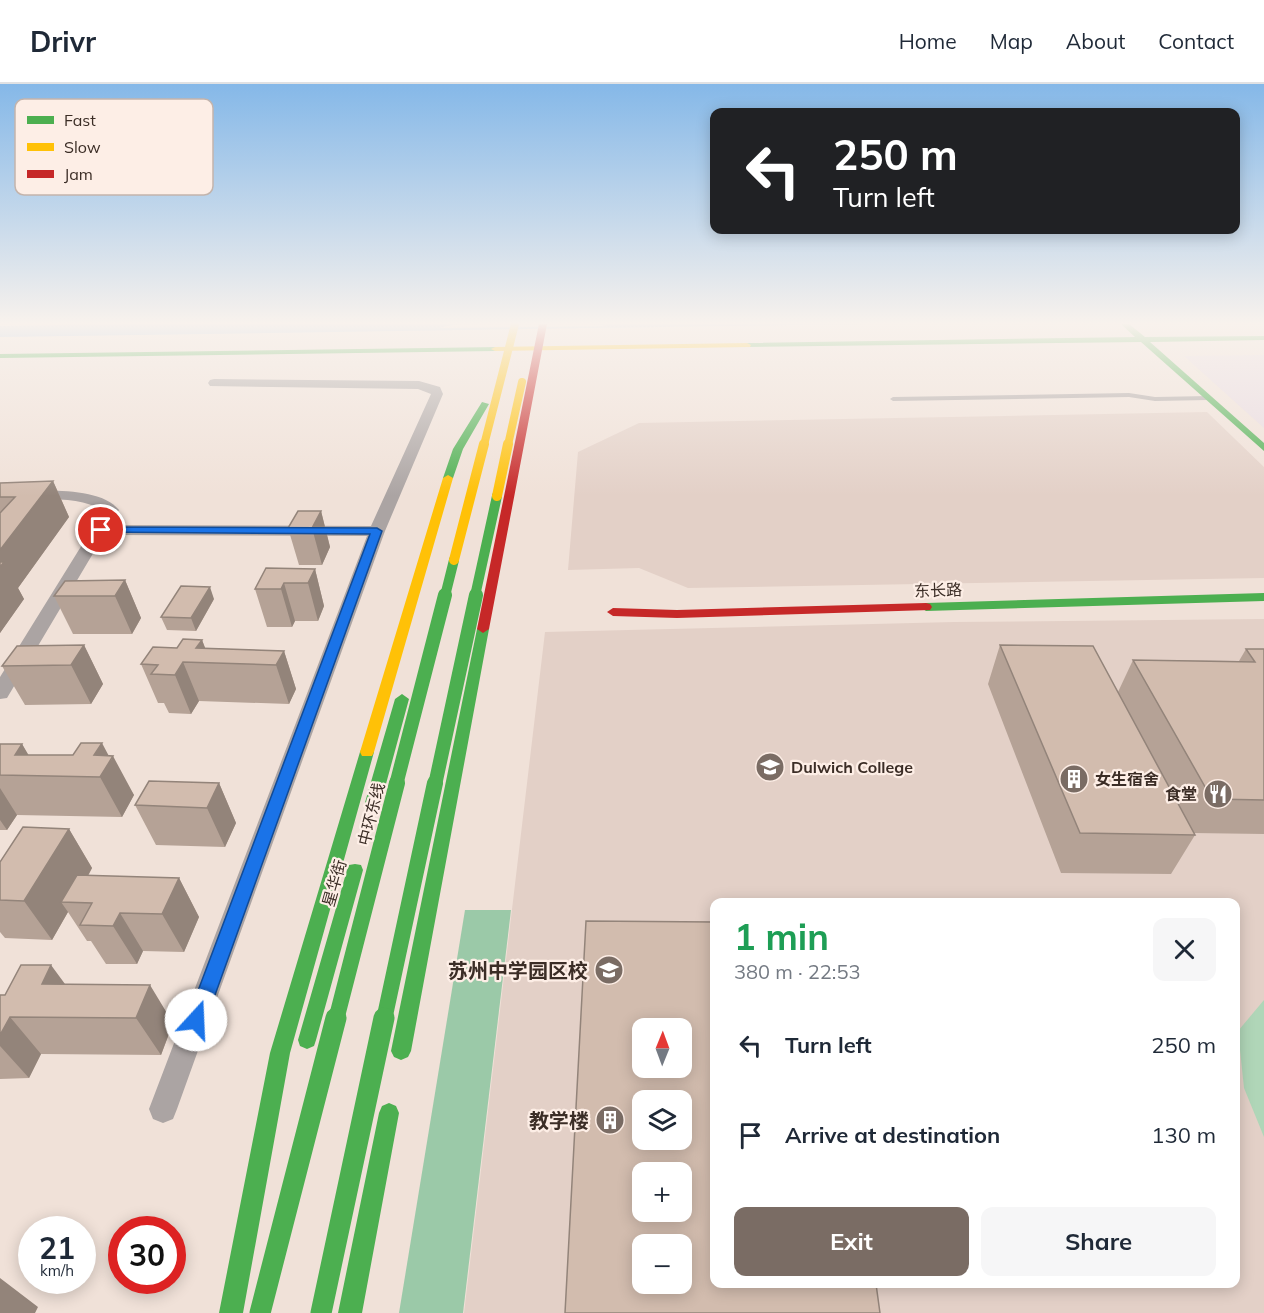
<!DOCTYPE html>
<meta charset="utf-8">
<style>
:root{--surface:#fff;--page:#f6f6f7;--text:#1f2937;--muted:#747a83;--line:#e0e1e3;--accent:#7a6c64}
body{margin:0;font-family:Mulish,"Noto Sans SC",sans-serif;background:var(--page);color:var(--text);height:100vh;display:flex;flex-direction:column;font-size:22px;white-space:nowrap}
*{box-sizing:border-box;margin:0}
p{font-size:20px;color:var(--muted)}
.icon{flex:none;width:33px;height:33px;fill:none;stroke:currentColor;stroke-width:2;stroke-linecap:round;stroke-linejoin:round}
.map{position:relative;flex:1;overflow:hidden}
.side{position:absolute;left:710px;top:814px;width:530px;height:390px;display:flex;flex-direction:column;background:var(--surface);border-radius:12px;box-shadow:0 3px 15px #0003}
.side>*{flex:none}
.hud{position:absolute;left:710px;top:24px;width:530px;height:126px;border-radius:12px;box-shadow:0 3px 15px #0003;background:#202124;color:#fff;overflow:hidden}
.needle{width:39px;rotate:1deg}
.fabs{position:absolute;left:632px;top:934px;display:grid;gap:12px}
.fabs a{display:grid;place-items:center;width:60px;height:60px;border-radius:12px;background:var(--surface);box-shadow:0 3px 15px #0003;font-size:30px}
.speed{position:absolute;left:18px;top:1132px;display:flex;gap:12px;font-size:30px;font-weight:700;text-align:center}
.speed>*{display:grid;place-content:center;width:78px;height:78px;border-radius:50%;background:var(--surface);box-shadow:0 3px 15px #0003;line-height:1}
.speed small{font-size:15px;font-weight:400}
.speed .limit{border:9px solid #d22;background:#fff;color:#111}
.pin{position:absolute;display:grid;place-items:center;width:51px;height:51px;color:#fff;margin:-26px;border:3px solid #fff;border-radius:50%;box-shadow:0 2px 6px #0007}
.me{position:absolute;width:66px;margin:-33px;rotate:20deg;stroke-linejoin:round;filter:drop-shadow(0 0 4px #0008)}
.turn{display:flex;align-items:center;gap:21px;height:126px;padding:0 24px;font-size:27px}
.turn .icon{width:78px;height:78px;stroke-width:2.5}
.turn b{display:block;font-size:42px;line-height:51px}
.round{display:grid;place-items:center;flex:none;width:63px;height:63px;border-radius:12px;background:var(--page)}
.overview{display:flex;align-items:center;justify-content:space-between;height:102px;padding:0 24px}
h1{font-size:36px;font-weight:700;line-height:45px;color:#1e9e55}
.button{display:flex;gap:12px;margin-top:auto;padding:12px 24px}
.button a{flex:1;height:69px;border-radius:12px;background:var(--accent);color:#fff;font-size:24px;font-weight:700;line-height:69px;text-align:center}
.button a+a{background:var(--page);color:var(--text)}
ul{padding:0;list-style:none}
li{display:flex;align-items:center;gap:18px;height:90px;padding:0 24px}
li div{flex:1}
li b{display:block;font-size:22px}
li em{font-style:normal}
header{display:flex;align-items:center;gap:36px;box-sizing:border-box;height:84px;padding:0 30px;background:var(--surface);border-bottom:2px solid var(--line)}
header strong{font-size:28px}
nav{display:flex;gap:33px;margin-inline-start:auto;font-size:21px}
.map>svg:first-child{display:block}
.industrial{fill:#e8dae1}
.education{fill:#e3d0c7;fill-rule:evenodd}
.green{fill:#b0d6b8}
.forest{fill:#9bc9a8}
.water{fill:#92bde9}
.pier{fill:#f0e1d8}
.lines{fill:none;stroke-linecap:round;stroke-linejoin:round}
.lane{fill:#aba4a3;fill-rule:evenodd}
.street{fill:#aba4a3;fill-rule:evenodd}
.fast{fill:#4caf50;fill-rule:evenodd}
.slow{fill:#ffc107;fill-rule:evenodd}
.jam{fill:#c62828;fill-rule:evenodd}
.fast-bridge-far3{stroke:#4caf50;stroke-width:10}
.fast-bridge-far2{stroke:#4caf50;stroke-width:14}
.fast-bridge-far1{stroke:#4caf50;stroke-width:16}
.fast-bridge{stroke:#4caf50;stroke-width:21}
.slow-bridge-far1{stroke:#ffc107;stroke-width:8}
.slow-bridge{stroke:#ffc107;stroke-width:10}
.wall{fill:#b5a296}
.shaded-wall{fill:#93847a}
.building{fill:#d2bcae;stroke:#93847a;stroke-width:1.5;fill-rule:evenodd}
.route{fill:#1a73e8;stroke:#114b97;stroke-width:1.5}
.labels{text-anchor:middle;dominant-baseline:central;stroke-width:4.5;stroke-linejoin:round;paint-order:stroke}
.street-label{font-size:16px;fill:#3b2d26;stroke:#fdeee6}
.poi-label{font-size:16px;font-weight:bold;fill:#3b2d26;stroke:#fdeee6;text-anchor:start}
.near-poi-label{font-size:20px;font-weight:bold;fill:#3b2d26;stroke:#fdeee6;text-anchor:end}
.key{fill:#fdeee6;stroke:#c3b4ac;stroke-width:1.5}
.key-label{font-size:16px;fill:#3b2d26}
</style>
<header>
<strong>Drivr</strong>
<nav><a>Home</a><a>Map</a><a>About</a><a>Contact</a></nav>
</header>
<div class="map">
<svg width="1264" height="1229" viewBox="0 0 1264 1229">
<rect width="100%" height="100%" fill="#f0e1d8"/>
<path class="industrial" d="M1264 271V344L1184 272Z"/>
<path class="education" d="M1207 328 1264 383V494L688 504 639 484 568 486 578 368 639 339Z
M1264 535V1229H464L545 548 954 538ZM714 819H1234V1200H714ZM642 945H681V984H642ZM642 1017H681V1056H642ZM642 1089H681V1128H642ZM642 1161H681V1200H642Z"/>
<path class="green" d="M1264 916V1053L1244 1004 1238 947Z"/>
<path class="forest" d="M465 826H511L463 1229H399Z"/>
<path class="water" d="M119 240H863L0 253V242Z"/>
<path class="pier" d="M457 240H594L608 242 439 244Z"/>
<g class="lines">
<path class="lane" d="M1129 309 1155 313 1208 312 1211 314 1208 316 1155 317 1129 313 893 317 890 315 893 313Z"/>
<path class="street" d="M214 295 419 297 440 303 443 310 385 447 177 1025 173 1035 163 1039 153 1035 149 1025 367 452 104 451 7 614 0 615V593L103 427C80 410 28 416 0 416V408C30 407 99 400 119 426L109 441 371 442 431 310 418 305 210 302 208 299 210 296Z"/>
<path class="fast" d="M1121 240H1129L1145 253 1264 252V256L1150 258 1264 359V367L1141 258 747 263 743 261 747 259 1135 253Z
M498 263 499 265 495 267 0 274V270Z
M482 318 489 320 463 365 453 394 448 397 444 396 443 394 453 365Z
M1264 509V517L926 527 920 523 926 519Z
M483 541 489 545 411 967 408 973 401 976 394 973 391 967 477 545Z
M402 610 409 615 380 722 377 726H367L364 722 395 615Z
M367 663 372 664 374 668 290 969 243 1229H219L270 969 360 668 362 664Z
M355 780 361 781 363 786 316 956 314 962 307 965 300 962 298 956 347 786 349 781Z
M389 1019 396 1022 399 1029 362 1229H338L379 1029 382 1022Z"/>
<path class="slow" d="M747 259 751 261 750 263 495 267 491 265 495 263Z
M448 391 453 394 374 668 372 672H362L360 668 443 394Z"/>
<path class="jam" d="M539 240H547L489 545 483 549 477 545Z
M926 519 930 520 932 523 930 526 677 534 613 532 607 528 613 524 677 526Z"/>
<path class="fast-bridge-far3" d="M445 512 454 476
M475 512 497 412"/>
<path class="fast-bridge-far2" d="M396 701 445 511
M435 701 476 511"/>
<path class="fast-bridge-far1" d="M336 936 397 699
M384 936 435 699"/>
<path class="fast-bridge" d="M260 1229 336 934
M321 1229 384 934"/>
<path class="slow-bridge-far1" d="M484 361 515 240
M508 361 522 298"/>
<path class="slow-bridge" d="M497 412 508 360
M454 476 484 360"/>
</g>
<path class="wall" d="M53 397 69 433 18 504 24 515 0 549V399Z
M321 427 330 463 322 481H299L288 444Z
M315 485 324 522 318 537H295L292 543H267L255 505Z
M125 496 141 534 132 550H73L54 512Z
M214 515 196 547 167 546 161 533Z
M202 556 205 564 284 567 296 605 289 620 199 617 191 630 169 629 164 619H158L141 580 177 564Z
M84 561 103 600 91 620 25 621 2 582Z
M1000 561 1118 608 1133 576 1239 577 1246 565H1264V750L1193 749 1195 751 1171 790 1061 789 988 600Z
M0 660H22L28 671 108 672 134 711 122 733 17 731 7 746H0Z
M219 699 236 739 225 763 156 761 135 721Z
M69 745 92 784 88 792 179 794 199 833 184 868 143 867 137 880H106L91 857H87L68 828 52 856 5 854 0 848V778Z
M65 900 173 939 161 971 41 970 29 994 0 995V911H5Z"/>
<path class="shaded-wall" d="M53 397 69 433 18 504 24 515 0 549V466Z
M321 427 330 463 322 481 312 444Z
M315 485 324 522 318 537 308 499Z
M125 496 141 534 132 550 115 512Z
M284 499 295 537 292 543 281 505Z
M210 503 214 515 196 547 191 534Z
M202 556 211 579 196 564Z
M84 561 103 600 91 620 71 581Z
M284 567 296 605 289 620 276 581Z
M183 578 199 617 191 630 175 591Z
M102 659 111 676 113 672 134 711 122 733 100 693 94 671Z
M22 660 41 692 15 671Z
M219 699 236 739 225 763 207 724Z
M0 704 17 731 7 746 0 736Z
M69 745 92 784 73 819 61 818 68 828 52 856 24 817Z
M179 794 199 833 184 868 162 830Z
M120 829 143 867 137 880 113 842Z
M51 881 79 919 42 900Z
M150 901 173 939 161 971 136 934Z
M10 933 41 970 29 994 0 962V951Z
M0 1194 38 1223 35 1229H0Z"/>
<path class="building" d="M53 397 0 466V429L15 413H0V399Z
M298 427H321L312 444H288Z
M0 478H4L0 483Z
M266 484 315 485 308 499H284L281 505H255Z
M125 496 115 512H54L65 497Z
M181 502 210 503 191 534 161 533Z
M183 555 202 556 196 564 284 567 276 581 183 578 175 591 151 590 158 581 141 580 153 563 177 564Z
M84 561 71 581 2 582 17 562Z
M1000 561 1093 562 1195 751 1080 749Z
M1246 565H1264V716L1212 715 1133 576 1255 578Z
M81 659H102L94 671 113 672 100 693 0 691V660H22L15 671H73Z
M149 697 219 699 207 724 135 721Z
M23 743 69 745 24 817 0 816V778Z
M77 791 179 794 162 830 120 829 113 842 80 841 92 819 61 818Z
M586 837 714 838V1200H876L880 1229H565ZM642 945H681V984H642ZM642 1017H681V1056H642ZM642 1089H681V1128H642ZM642 1161H681V1200H642Z
M21 881H51L42 900 150 901 136 934 10 933 0 951V911H5Z"/>
<linearGradient id="sky" x2="0" y2="1"><stop stop-color="#85b8e8"/><stop offset="0.58" stop-color="#f8f2ed"/><stop offset="1" stop-color="#f8f2ed" stop-opacity="0"/></linearGradient>
<rect width="1264" height="412" fill="url(#sky)"/>
<path class="route" d="M101 443 377 444 382 447 206 936 203 942 196 945 190 942 187 936 370 450 97 448V444Z"/>
<defs>
<g id="school-disc" transform="scale(1.5)"><circle r="9.5" fill="#7a6c64" stroke="#fdeee6"/><path d="M0-5L7-2L0 1L-7-2ZM-4 1L0 2.5L4 1V4Q0 6-4 4Z" fill="#fff"/></g>
<g id="building-disc" transform="scale(1.5)"><circle r="9.5" fill="#7a6c64" stroke="#fdeee6"/><path d="M-4-6H4V6H1V3H-1V6H-4ZM-2.5-4.3h1.7v1.8h-1.7ZM.8-4.3h1.7v1.8H.8ZM-2.5-1h1.7V.8h-1.7ZM.8-1h1.7V.8H.8Z" fill="#fff"/></g>
<g id="restaurant-disc" transform="scale(1.5)"><circle r="9.5" fill="#7a6c64" stroke="#fdeee6"/><path d="M-5-6h1v4h1v-4h1v4h1v-4h1v5L-1.5 .5V6h-2V.5L-5-1ZM5-6V6H3V1.5H1.5Q1.5-4 5-6Z" fill="#fff"/></g>
</defs>
<g fill-rule="evenodd">
<use href="#school-disc" x="770" y="683"/>
<use href="#building-disc" x="1074" y="695"/>
<use href="#restaurant-disc" x="1218" y="710"/>
<use href="#school-disc" x="609" y="886"/>
<use href="#building-disc" x="610" y="1036"/>
</g>
<g class="labels">
<g class="street-label">
<text transform="translate(938 506) rotate(-2)">东长路</text>
<text transform="translate(371 730) rotate(-76)">中环东线</text>
<text transform="translate(334 799) rotate(-74)">星华街</text>
</g>
<g class="poi-label">
<text x="791" y="683">Dulwich College</text>
<text x="1095" y="695">女生宿舍</text>
<text x="1197" y="710" text-anchor="end">食堂</text>
</g>
<g class="near-poi-label">
<text x="588" y="886">苏州中学园区校</text>
<text x="589" y="1036">教学楼</text>
</g>
</g>
<rect x="15" y="15" width="198" height="96" rx="9" class="key"/>
<rect x="27" y="32" width="27" height="8" fill="#4caf50"/>
<rect x="27" y="59" width="27" height="8" fill="#ffc107"/>
<rect x="27" y="86" width="27" height="8" fill="#c62828"/>
<g class="key-label">
<text x="64" y="42">Fast</text>
<text x="64" y="69">Slow</text>
<text x="64" y="96">Jam</text>
</g>
</svg>
<div class="fabs">
<a><svg class="needle" viewBox="-14 -14 28 28"><path d="M0-13l5 13h-10z" fill="#e53935"/><path d="M0 13l5-13h-10z" fill="#747a83"/></svg></a>
<a><svg class="icon" aria-label="layers" viewBox="0 0 24 24"><path d="M12 4l9 5-9 5-9-5zM3 14l9 5 9-5"/></svg></a>
<a>+</a>
<a>−</a>
</div>
<div class="speed"><div>21<small>km/h</small></div><div class="limit">30</div></div>
<div class="pin" style="left:101px;top:446px;background:#d93025"><svg class="icon" aria-label="arrive" viewBox="0 0 24 24"><path d="M6 21V4h12l-3 4 3 4H6"/></svg></div>
<svg class="me" style="left:196px;top:936px" viewBox="-20 -20 40 40"><circle r="19" fill="#fff"/><path d="M0-13L10 11 0 6-10 11z" fill="#1a73e8"/></svg>
<div class="hud">
<div class="turn"><svg class="icon" aria-label="left" viewBox="0 0 24 24"><path d="M17 20v-9H6M10 6l-5 5 5 5"/></svg><div><b>250 m</b>Turn left</div></div>
</div>
<section class="side">
<div class="overview"><div><h1>1 min</h1><p>380 m · 22:53</p></div><a class="round"><svg class="icon" aria-label="close" viewBox="0 0 24 24"><path d="M6 6l12 12M18 6L6 18"/></svg></a></div>
<ul>
<li><svg class="icon" aria-label="left" viewBox="0 0 24 24"><path d="M17 20v-9H6M10 6l-5 5 5 5"/></svg><div><b>Turn left</b></div><em>250 m</em></li>
<li><svg class="icon" aria-label="arrive" viewBox="0 0 24 24"><path d="M6 21V4h12l-3 4 3 4H6"/></svg><div><b>Arrive at destination</b></div><em>130 m</em></li>
</ul>
<div class="button"><a>Exit</a><a>Share</a></div>
</section>
</div>
